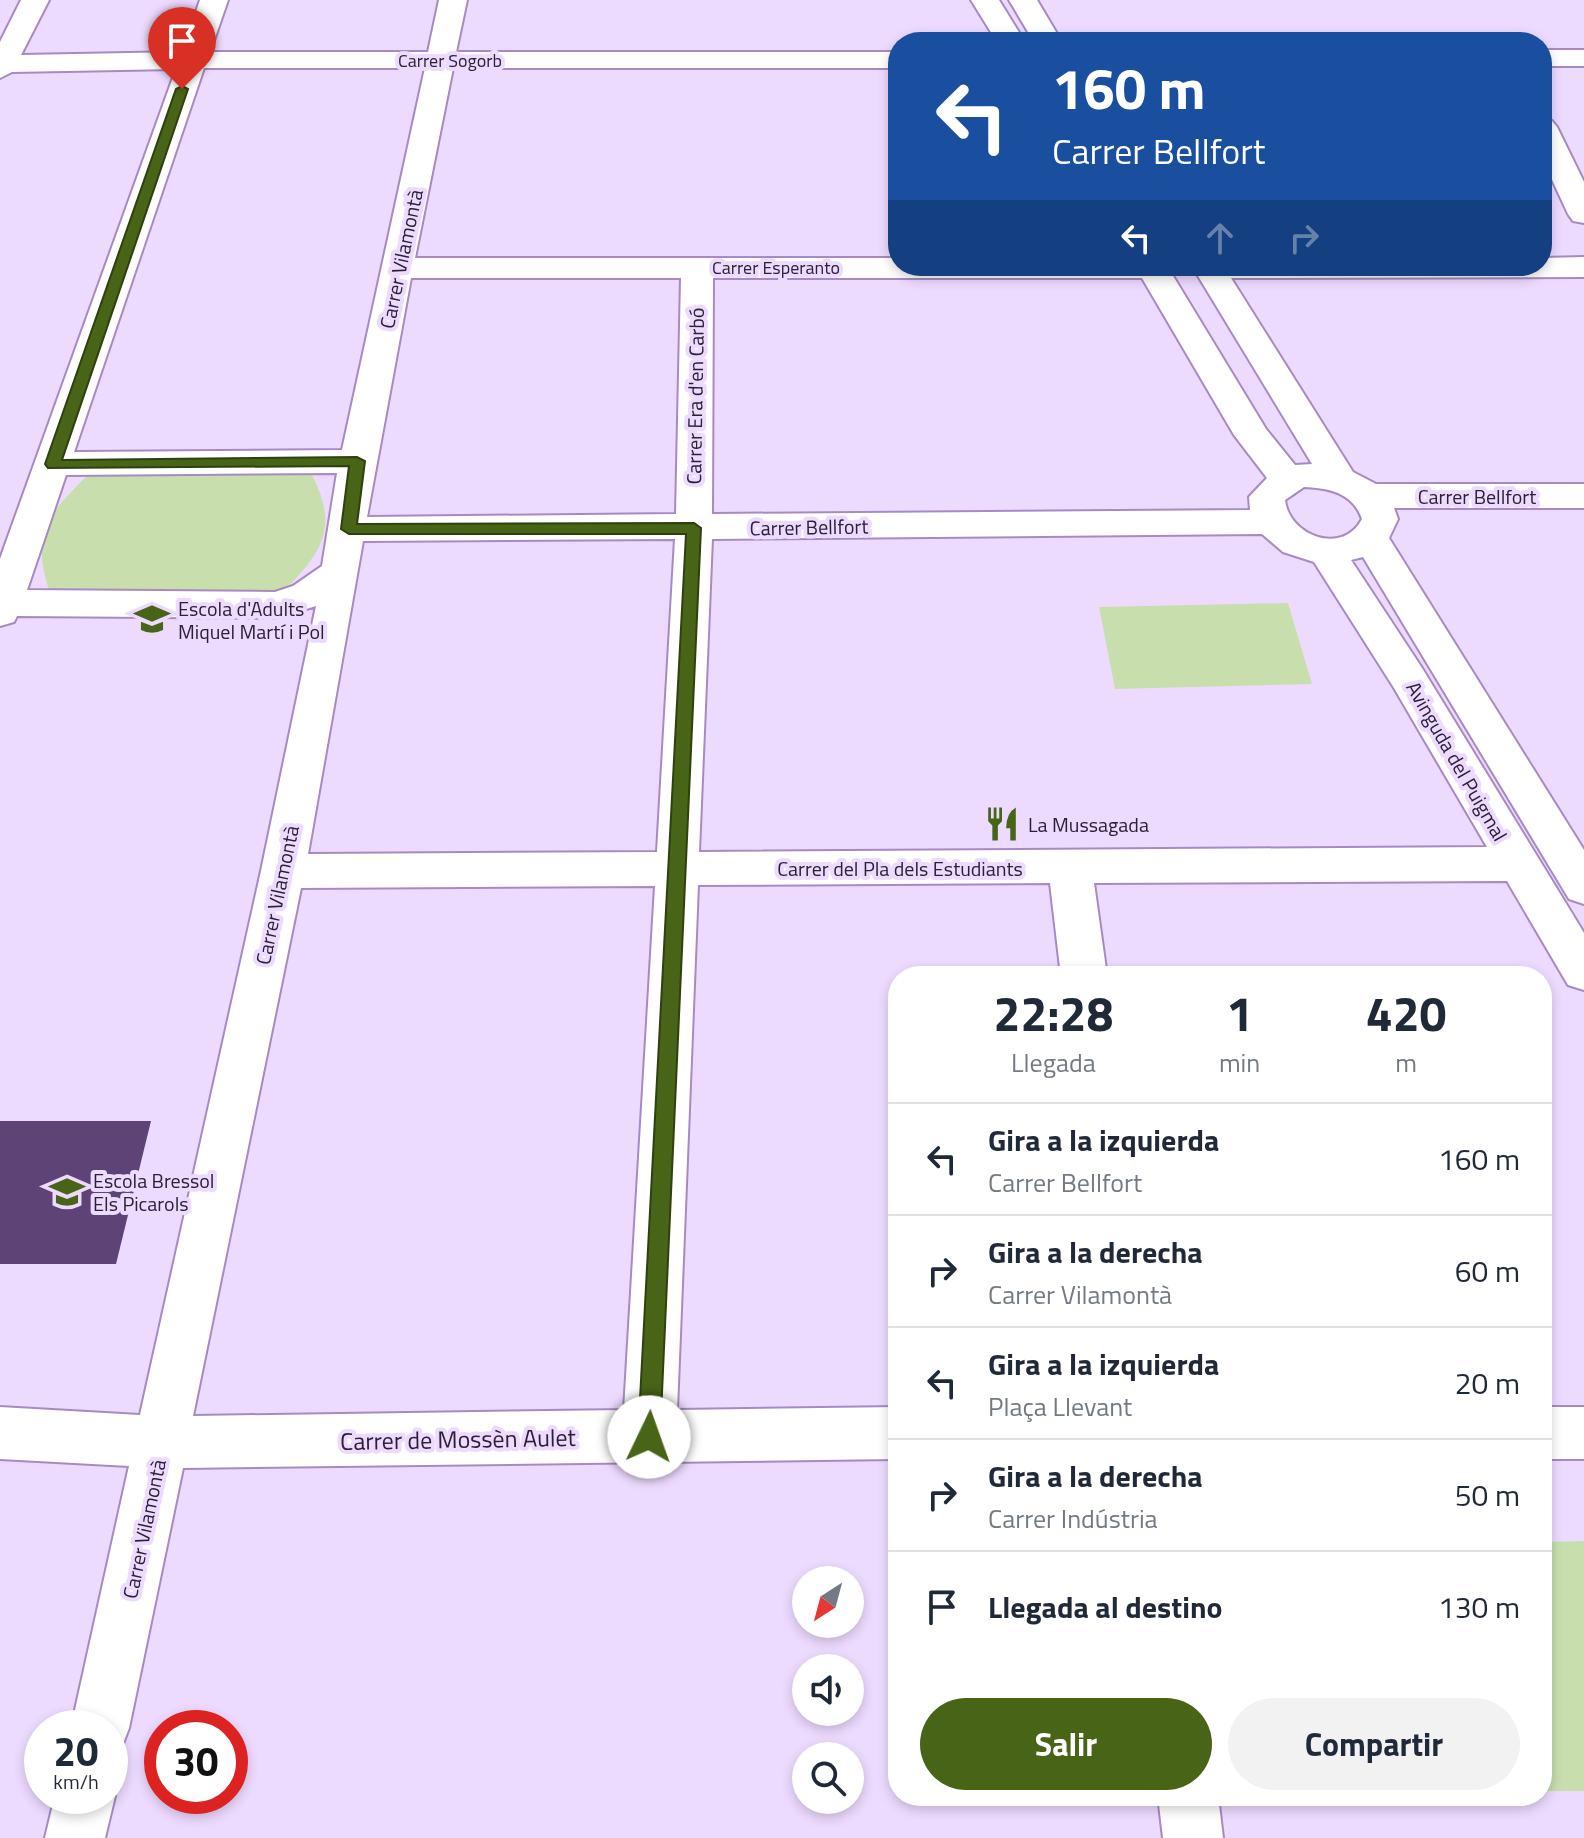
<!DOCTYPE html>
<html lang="es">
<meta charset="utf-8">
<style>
:root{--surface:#fff;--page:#f2f2f3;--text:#1f2937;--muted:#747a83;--line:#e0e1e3;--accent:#486417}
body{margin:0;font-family:"Titillium Web",sans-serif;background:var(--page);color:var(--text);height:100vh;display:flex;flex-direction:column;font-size:30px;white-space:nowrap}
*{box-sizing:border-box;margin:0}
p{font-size:26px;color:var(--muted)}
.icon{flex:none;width:44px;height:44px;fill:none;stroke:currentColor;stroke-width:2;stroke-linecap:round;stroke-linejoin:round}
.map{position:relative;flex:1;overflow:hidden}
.side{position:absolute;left:888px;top:966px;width:664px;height:840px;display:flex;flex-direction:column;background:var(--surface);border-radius:32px;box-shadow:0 4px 12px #0003}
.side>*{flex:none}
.banner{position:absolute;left:888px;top:32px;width:664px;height:244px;border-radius:32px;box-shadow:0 4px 12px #0003;background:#1a4fa0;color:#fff;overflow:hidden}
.needle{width:52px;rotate:216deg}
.tools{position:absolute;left:792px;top:1566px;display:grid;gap:16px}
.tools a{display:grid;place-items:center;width:72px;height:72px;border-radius:50%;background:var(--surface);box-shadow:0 4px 12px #0003;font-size:40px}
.speed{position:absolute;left:24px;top:1710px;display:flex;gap:16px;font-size:40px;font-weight:700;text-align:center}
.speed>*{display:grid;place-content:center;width:104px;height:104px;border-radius:50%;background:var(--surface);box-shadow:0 4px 12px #0003;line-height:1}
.speed small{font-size:20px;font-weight:400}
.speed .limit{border:12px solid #d22;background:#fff;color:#111}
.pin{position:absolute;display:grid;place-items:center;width:68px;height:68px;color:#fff;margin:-82px -34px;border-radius:50% 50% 50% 0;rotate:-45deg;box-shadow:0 0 8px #0007}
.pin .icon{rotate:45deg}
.me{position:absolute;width:88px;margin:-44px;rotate:3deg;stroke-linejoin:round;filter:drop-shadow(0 0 6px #0008)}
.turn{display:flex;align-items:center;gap:28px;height:168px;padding:0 32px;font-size:36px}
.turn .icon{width:104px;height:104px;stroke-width:2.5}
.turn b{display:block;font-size:56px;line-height:68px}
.lanes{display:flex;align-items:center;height:76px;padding:0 32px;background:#0003;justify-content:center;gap:40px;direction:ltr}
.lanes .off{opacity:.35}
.eta{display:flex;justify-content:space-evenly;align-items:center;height:136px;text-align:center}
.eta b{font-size:48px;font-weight:700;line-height:56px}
.action{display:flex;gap:16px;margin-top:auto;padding:16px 32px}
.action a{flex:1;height:92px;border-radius:48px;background:var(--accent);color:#fff;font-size:32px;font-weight:700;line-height:92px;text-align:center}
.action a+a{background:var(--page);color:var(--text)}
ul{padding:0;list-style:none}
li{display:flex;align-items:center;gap:24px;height:112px;padding:0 32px;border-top:2px solid var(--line)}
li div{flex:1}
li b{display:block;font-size:30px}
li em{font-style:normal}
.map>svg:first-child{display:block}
.green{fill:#c8dfad}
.building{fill:#5e4376}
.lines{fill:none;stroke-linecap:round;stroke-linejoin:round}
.minor-casing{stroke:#a78ac3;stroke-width:4}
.minor{fill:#fff;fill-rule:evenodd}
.route{fill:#486417;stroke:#2f410f;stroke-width:2}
.labels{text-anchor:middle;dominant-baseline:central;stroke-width:8;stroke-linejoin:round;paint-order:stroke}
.far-street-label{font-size:18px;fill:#2c2037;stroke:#eddbff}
.street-label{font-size:20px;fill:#2c2037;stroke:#eddbff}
.poi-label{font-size:20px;fill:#2c2037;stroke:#eddbff;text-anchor:start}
.near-street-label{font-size:24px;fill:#2c2037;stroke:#eddbff}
</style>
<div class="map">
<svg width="1584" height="1838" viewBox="0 0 1584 1838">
<rect width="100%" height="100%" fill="#eddbff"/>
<path class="green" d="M89 474 312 475C340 529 321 553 282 593H50C30 534 47 515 89 474Z
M1288 603 1312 684 1115 689 1099 607Z
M1584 1541V1791H1546L1542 1778V1542Z"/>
<path class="building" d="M0 1121H151L116 1264H0Z"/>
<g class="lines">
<g class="minor-casing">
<path id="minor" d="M21 0H49L21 55 182 52 200 0H228L210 52H428L439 0H467L456 52H898V68H453L415 258H898V266H1167L1266 429 1295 465 1312 464 1192 266H1542V258L1584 257V277L1231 278 1353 472 1376 484H1584V508H1394L1398 519 1389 538 1584 850V904L1569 899 1363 557 1351 560 1422 668 1584 933V990L1568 985 1507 881 1094 883 1107 976H1061L1050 883 698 885 677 1410 898 1407V1459L183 1468 129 1728 121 1749 110 1753V1728H71L129 1466 0 1459V1407L140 1415 261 871 316 606 277 618 17 616 14 622 0 626V559L176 69 12 72 0 78V42ZM204 68H425L342 450 74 452ZM411 278H681L676 514 367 517ZM713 278H1142L1234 435 1267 478 1249 497 1250 510 712 514ZM337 473 322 566 293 586 275 592 27 590 66 475ZM1304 487C1329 488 1353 493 1362 519 1343 556 1289 536 1285 500ZM1262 534 1283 552 1314 562 1394 688 1487 847 699 852 712 539ZM675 539 657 852 308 854 363 541ZM655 886 624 1410 193 1416 301 888Z
M971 0H999L1025 42H997Z
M1009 0H1037L1062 42H1034Z
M1542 50H1584V66H1542Z
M1542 118 1552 121 1557 127 1584 182V223L1573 221 1568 214 1542 158Z
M1542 1407H1584V1459H1542Z
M110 1784 115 1796 105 1838H45L55 1796H110Z
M1158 1796H1218L1223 1838H1163Z"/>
</g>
<use href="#minor" class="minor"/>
</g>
<path class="route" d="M182 86 188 89 62 460 357 457 365 461 357 524 694 523 701 528 660 1437 657 1445 649 1448 641 1445 638 1437 686 534H349L341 529 349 466 48 468 45 464 176 89Z"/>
<defs>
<g id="school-bare" transform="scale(2.76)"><path d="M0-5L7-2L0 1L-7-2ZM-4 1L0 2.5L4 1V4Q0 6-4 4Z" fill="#486417" stroke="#eddbff" stroke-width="2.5" paint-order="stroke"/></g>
<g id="restaurant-bare" transform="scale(2.76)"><path d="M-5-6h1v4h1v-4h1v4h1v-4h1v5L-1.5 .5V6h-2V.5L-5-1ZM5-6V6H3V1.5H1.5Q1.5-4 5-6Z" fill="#486417" stroke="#eddbff" stroke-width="2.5" paint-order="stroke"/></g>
</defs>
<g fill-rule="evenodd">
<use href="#school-bare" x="152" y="619"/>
<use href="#restaurant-bare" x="1002" y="824"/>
<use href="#school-bare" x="67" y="1192"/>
</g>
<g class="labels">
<g class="far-street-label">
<text x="450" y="60">Carrer Sogorb</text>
<text x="776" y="267">Carrer Esperanto</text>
</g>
<g class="street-label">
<text transform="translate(401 259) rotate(-78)">Carrer Vilamontà</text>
<text transform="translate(695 396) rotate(-89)">Carrer Era d'en Carbó</text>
<text x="1477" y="496">Carrer Bellfort</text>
<text transform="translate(809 527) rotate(-1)">Carrer Bellfort</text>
<text transform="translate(1457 761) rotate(60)">Avinguda del Puigmal</text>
<text x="900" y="868">Carrer del Pla dels Estudiants</text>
<text transform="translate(277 895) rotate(-78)">Carrer Vilamontà</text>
<text transform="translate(144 1529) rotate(-78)">Carrer Vilamontà</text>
</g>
<g class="poi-label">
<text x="178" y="608">Escola d'Adults<tspan x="178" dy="23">Miquel Martí i Pol</tspan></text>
<text x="1028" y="824">La Mussagada</text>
<text x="93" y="1180">Escola Bressol<tspan x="93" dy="23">Els Picarols</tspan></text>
</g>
<g class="near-street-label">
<text transform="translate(458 1439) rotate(-1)">Carrer de Mossèn Aulet</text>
</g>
</g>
</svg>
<div class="tools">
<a><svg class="needle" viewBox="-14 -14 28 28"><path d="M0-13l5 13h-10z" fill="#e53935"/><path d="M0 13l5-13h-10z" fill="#747a83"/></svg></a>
<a><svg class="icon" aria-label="sound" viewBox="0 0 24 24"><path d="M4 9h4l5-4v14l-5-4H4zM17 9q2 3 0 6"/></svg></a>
<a><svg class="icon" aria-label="search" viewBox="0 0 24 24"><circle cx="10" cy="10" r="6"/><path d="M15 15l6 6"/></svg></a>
</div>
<div class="speed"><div>20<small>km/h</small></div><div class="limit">30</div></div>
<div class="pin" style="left:182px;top:89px;background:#d93025"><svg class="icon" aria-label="arrive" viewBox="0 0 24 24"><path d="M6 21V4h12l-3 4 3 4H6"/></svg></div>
<svg class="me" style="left:649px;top:1437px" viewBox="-20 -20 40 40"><circle r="19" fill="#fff"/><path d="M0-13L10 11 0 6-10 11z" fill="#486417"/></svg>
<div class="banner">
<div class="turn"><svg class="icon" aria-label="left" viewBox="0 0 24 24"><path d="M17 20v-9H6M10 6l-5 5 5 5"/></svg><div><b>160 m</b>Carrer Bellfort</div></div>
<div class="lanes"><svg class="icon" aria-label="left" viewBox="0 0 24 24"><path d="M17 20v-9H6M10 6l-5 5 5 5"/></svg><svg class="icon off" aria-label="ahead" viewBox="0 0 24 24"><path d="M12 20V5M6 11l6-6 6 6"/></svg><svg class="icon off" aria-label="right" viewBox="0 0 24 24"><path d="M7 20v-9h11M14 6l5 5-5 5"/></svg></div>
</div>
<section class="side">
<div class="eta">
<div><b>22:28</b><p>Llegada</p></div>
<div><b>1</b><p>min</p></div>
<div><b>420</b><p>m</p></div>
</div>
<ul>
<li><svg class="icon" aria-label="left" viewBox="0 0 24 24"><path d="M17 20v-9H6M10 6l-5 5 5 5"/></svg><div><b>Gira a la izquierda</b><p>Carrer Bellfort</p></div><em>160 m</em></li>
<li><svg class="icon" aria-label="right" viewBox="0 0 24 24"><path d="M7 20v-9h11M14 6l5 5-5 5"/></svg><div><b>Gira a la derecha</b><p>Carrer Vilamontà</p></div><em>60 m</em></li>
<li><svg class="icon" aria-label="left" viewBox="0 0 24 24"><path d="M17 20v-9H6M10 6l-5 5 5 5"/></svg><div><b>Gira a la izquierda</b><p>Plaça Llevant</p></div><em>20 m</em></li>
<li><svg class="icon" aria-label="right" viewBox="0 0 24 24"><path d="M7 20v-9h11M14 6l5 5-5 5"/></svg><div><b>Gira a la derecha</b><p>Carrer Indústria</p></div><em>50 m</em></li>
<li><svg class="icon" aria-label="arrive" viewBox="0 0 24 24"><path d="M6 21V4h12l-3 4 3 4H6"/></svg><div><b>Llegada al destino</b></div><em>130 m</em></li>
</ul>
<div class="action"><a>Salir</a><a>Compartir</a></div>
</section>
</div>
